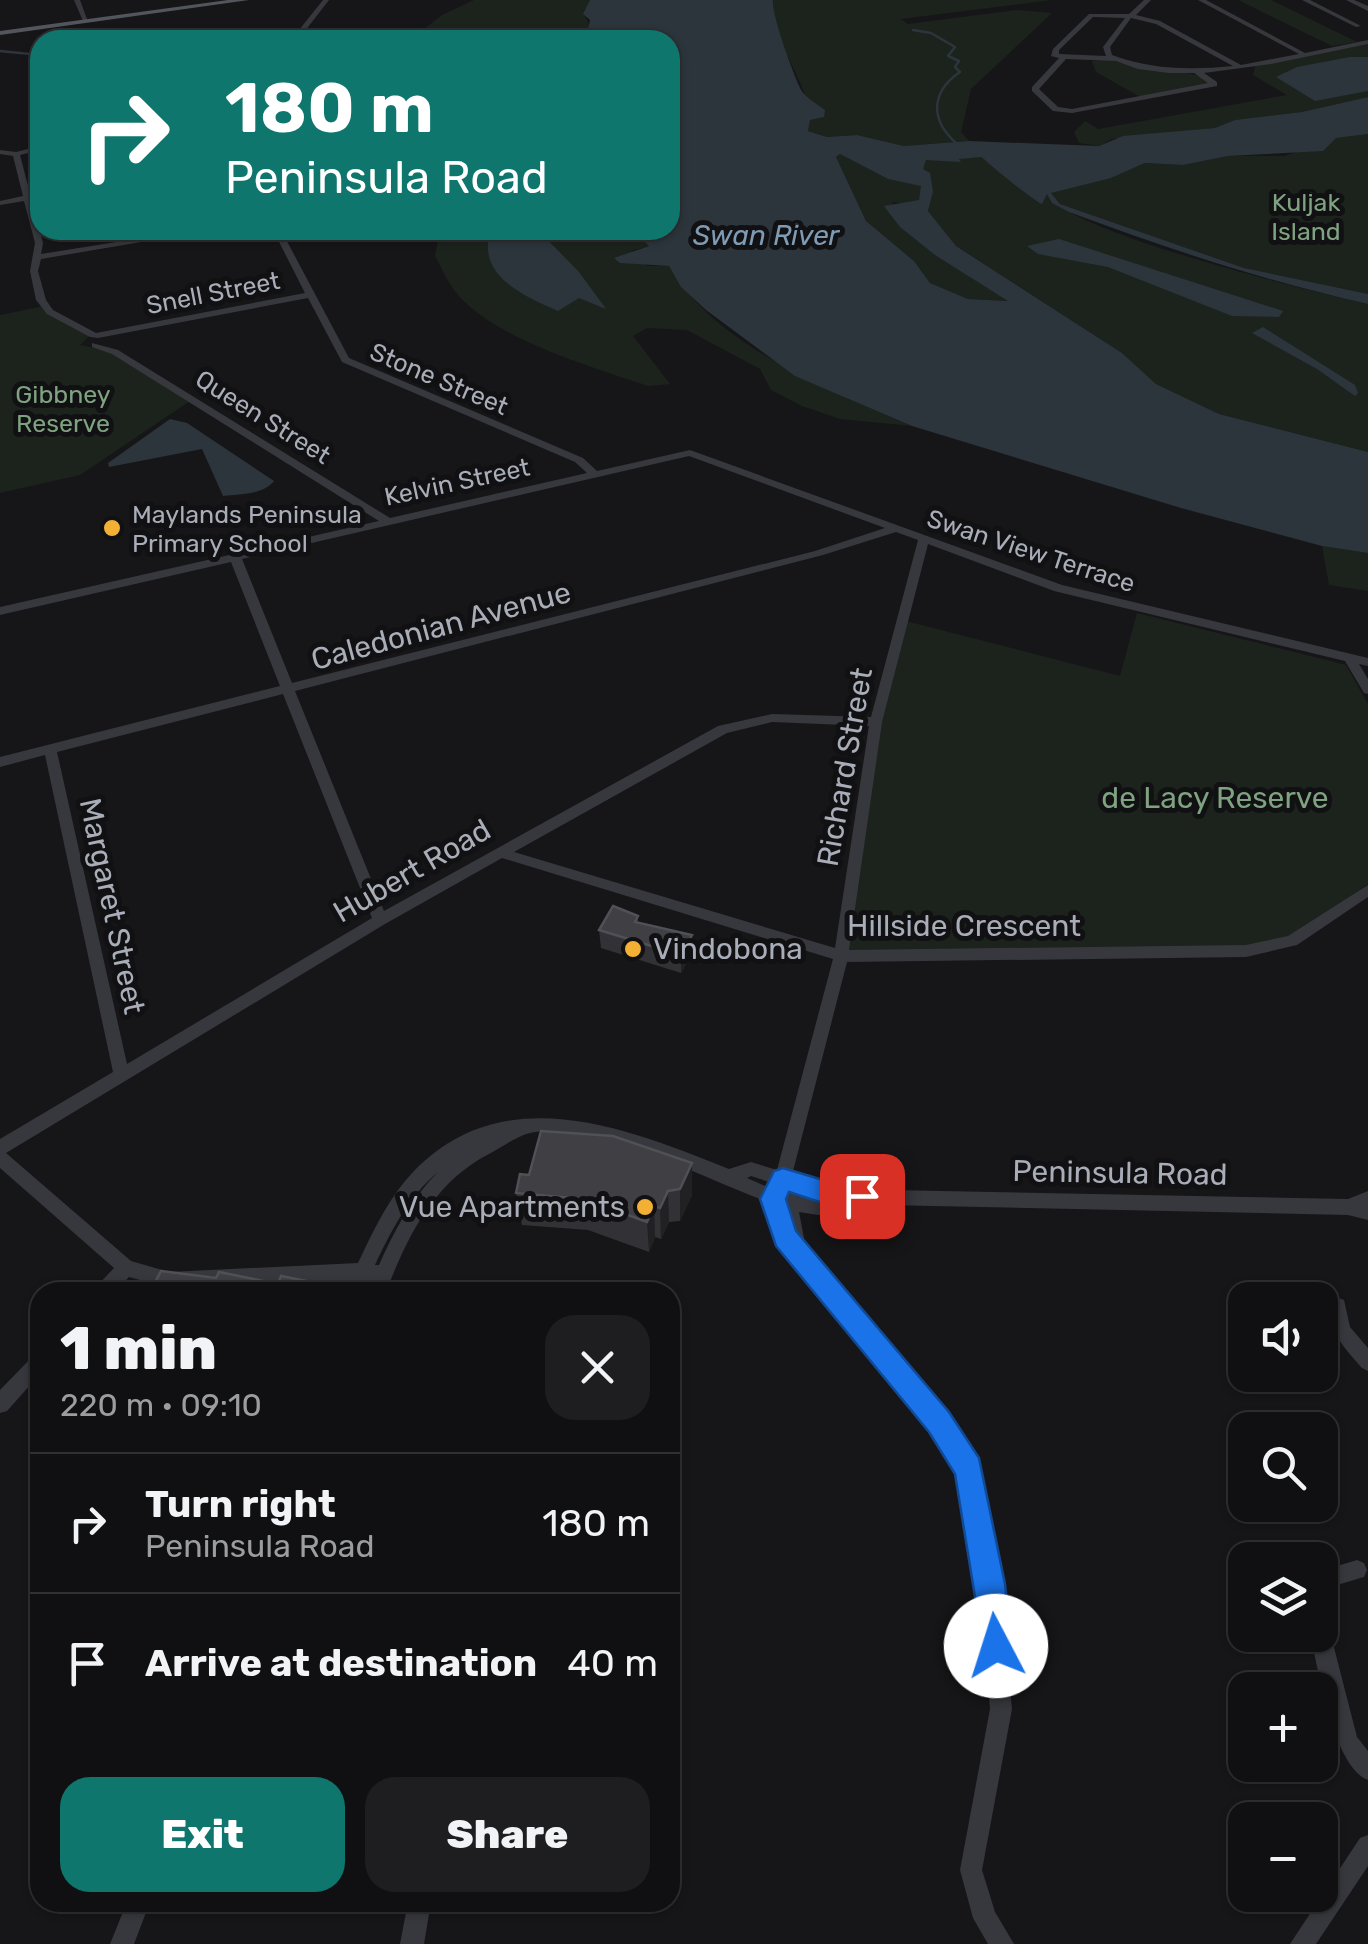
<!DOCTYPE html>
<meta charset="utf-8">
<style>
:root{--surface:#101012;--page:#1e1e20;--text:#f1f3f6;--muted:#9c9d9f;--line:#303032;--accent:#0f766e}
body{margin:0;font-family:Rubik,sans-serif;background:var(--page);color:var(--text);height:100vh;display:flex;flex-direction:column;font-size:38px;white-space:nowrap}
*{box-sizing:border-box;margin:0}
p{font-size:32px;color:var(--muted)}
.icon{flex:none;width:55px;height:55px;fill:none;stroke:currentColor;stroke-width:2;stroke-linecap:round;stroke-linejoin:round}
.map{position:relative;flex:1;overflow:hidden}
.side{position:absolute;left:30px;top:1282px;width:650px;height:630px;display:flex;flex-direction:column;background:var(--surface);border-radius:30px;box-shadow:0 2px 8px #0004,0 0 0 2px var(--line)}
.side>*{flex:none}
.banner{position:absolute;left:30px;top:30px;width:650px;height:210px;border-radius:30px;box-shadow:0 2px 8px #0004,0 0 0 2px var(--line);background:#0f766e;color:#fff;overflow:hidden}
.tools{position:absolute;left:1228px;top:1282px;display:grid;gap:20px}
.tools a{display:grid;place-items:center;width:110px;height:110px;border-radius:20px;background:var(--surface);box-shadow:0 2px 8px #0004,0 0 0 2px var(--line);font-size:50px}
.pin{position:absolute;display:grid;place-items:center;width:85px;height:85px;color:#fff;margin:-42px;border-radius:20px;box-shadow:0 5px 15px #0006}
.me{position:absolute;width:110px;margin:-55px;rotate:355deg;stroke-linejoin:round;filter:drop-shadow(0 0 8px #0008)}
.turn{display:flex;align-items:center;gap:35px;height:210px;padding:0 30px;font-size:45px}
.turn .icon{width:130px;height:130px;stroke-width:2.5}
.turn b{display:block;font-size:70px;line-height:85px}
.round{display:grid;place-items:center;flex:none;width:105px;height:105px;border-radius:30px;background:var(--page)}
.head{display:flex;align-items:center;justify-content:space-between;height:170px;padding:0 30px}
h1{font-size:60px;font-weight:800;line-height:75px}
.button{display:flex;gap:20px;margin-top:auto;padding:20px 30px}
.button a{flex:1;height:115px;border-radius:30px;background:var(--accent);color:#fff;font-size:40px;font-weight:800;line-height:115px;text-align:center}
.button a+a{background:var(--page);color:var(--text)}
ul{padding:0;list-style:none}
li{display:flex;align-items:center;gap:30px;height:140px;padding:0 30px;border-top:2px solid var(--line)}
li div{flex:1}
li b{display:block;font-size:38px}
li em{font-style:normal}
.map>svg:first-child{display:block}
.green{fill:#1c231d}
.water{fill:#2c353c;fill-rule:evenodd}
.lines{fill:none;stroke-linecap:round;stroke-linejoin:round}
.stream{stroke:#2c353c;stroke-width:2.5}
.minor{fill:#37383d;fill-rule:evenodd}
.major{fill:#53555c;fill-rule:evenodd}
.wall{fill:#323236}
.shaded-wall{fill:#212124}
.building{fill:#3f3f44;stroke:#4f5156;stroke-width:2.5}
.route{fill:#1a73e8;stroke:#114b97;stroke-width:2.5}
.poi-dot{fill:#f2b134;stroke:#111113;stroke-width:4}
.labels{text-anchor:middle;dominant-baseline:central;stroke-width:10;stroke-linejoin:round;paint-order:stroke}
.far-park-label{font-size:25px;fill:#7fa381;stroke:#111113}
.far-street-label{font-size:25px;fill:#a8adb8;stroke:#111113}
.far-poi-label{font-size:25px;fill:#a8adb8;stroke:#111113;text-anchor:start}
.far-water-label{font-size:28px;font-style:italic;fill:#7f9bb3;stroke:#111113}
.street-label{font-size:30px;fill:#a8adb8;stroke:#111113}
.park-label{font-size:30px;fill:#7fa381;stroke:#111113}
.poi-label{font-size:30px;fill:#a8adb8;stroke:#111113;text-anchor:start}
</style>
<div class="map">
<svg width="1368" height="1944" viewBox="0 0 1368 1944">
<rect width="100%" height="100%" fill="#161618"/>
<path class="green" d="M474 0H590L584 14 591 28 586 40H410L442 15Z
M773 0H1051L901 19 908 24 1017 10 1052 13 971 89 961 132 969 141 904 146 857 135 827 137 808 131C818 86 766 43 773 0Z
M1238 0H1271L1357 42 1332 46Z
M1368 44V97L1302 112 1235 120 1215 128 1112 139 1099 146 1079 143 1074 132 1085 121 1098 129 1287 95 1253 75 1256 64Z
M1115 59C1142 67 1194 70 1213 82L1142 98 1096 72 1092 61Z
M1368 134V294L1244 268 1060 204 1051 193 1065 189 1043 179 1085 166 1111 171V178L1145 163 1183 165 1228 156H1285L1335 138Z
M840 154 888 179 922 185 919 201 913 205 892 202 908 233 1009 301 968 299 930 283 914 261 866 221 836 157Z
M983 157 1020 184 1024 192 1045 200 1042 197 1048 194C1066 232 1318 293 1368 304V452L1219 414 1156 384 1122 353 956 246 928 211 933 192 922 169 926 160Z
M440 230H632L649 246 631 251 647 266H669C713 344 832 392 912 426L840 419 802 406 771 390 760 369 687 330 647 328 633 336 670 384 648 386C593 367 490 338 454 290 447 280 441 267 435 256Z
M44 306 89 336 80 345 115 352 193 399 80 475 0 493V315Z
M1322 546 1368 553V591L1329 585Z
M1137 613 1346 665 1368 704V884L1291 939 1270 946 841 956 876 722 902 620 1120 676Z"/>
<path class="water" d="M590 0H773C771 14 793 73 800 88 804 97 817 104 825 110L824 117 810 120 808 131 827 137 857 135 904 146 969 141 1099 146 1123 136 1215 128 1235 120 1302 112 1368 97V134L1336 138 1323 151 1228 156 1183 165 1145 163 1111 178 1051 193 1060 204 1244 268 1368 294V304C1265 281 1168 249 1069 212L1052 203 1047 194 1042 204C1033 200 988 164 982 157L959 159 961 162 926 160 923 169 930 173 933 192 928 211 956 246 1122 353 1156 384 1219 414 1368 452V553L1322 546 1181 508 912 426 795 376 706 310 681 287 669 266 620 263 614 258 649 246 632 230H670V40H586L590 20 583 14ZM840 154 888 179 921 186 919 200 884 206 900 227 935 255 1008 301 968 299 930 283 914 261 866 221 836 157Z
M1350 57H1368V91L1315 101 1276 77 1297 67Z
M497 230H538L579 272 606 309 579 298 558 311C527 297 480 278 489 237Z
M1059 239 1283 311 1279 317 1232 316 1108 267 1038 254 1027 246Z
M1263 327 1355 385 1358 393 1355 396 1317 369 1252 333Z
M170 419 187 423 274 481C263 495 239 494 223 496L202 449 109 467 108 463Z"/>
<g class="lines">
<path class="stream" d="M913 30 931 33 955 47 948 56 959 61 955 67 960 72C932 91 929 118 955 142
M0 51 40 55"/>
<path class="minor" d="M74 0H80L88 22 83 21Z
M323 0H329L298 40H291Z
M1144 0H1151L1136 15 1160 21 1241 65 1299 54 1198 0H1206L1305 53 1368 40V44L1271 64 1204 73 1217 82V86L1072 113 1053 111 1032 91V87L1059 58 1051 56 1053 49 1089 14H1129ZM1093 17 1125 18 1103 47 1106 56 1059 54V50ZM1131 18 1156 24 1233 66C1190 70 1153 70 1112 55L1110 47ZM1066 59 1116 61 1138 69 1169 73H1194L1208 83 1072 109 1058 107 1039 89Z
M1302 0H1310L1361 26 1356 27Z
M1346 0H1354L1368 6V11Z
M81 37 83 38 84 40H78Z
M40 146V150L20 155 43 243 41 254 192 230H212L41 259 38 271 46 300 53 310 96 333 305 293 273 230H281L349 358 583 458 597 471 690 450 1062 585 1368 658V666L1359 664 1368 679V694L1364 693 1345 661 1054 591 928 544 882 722 849 950 1246 945 1288 936 1368 885V897L1297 945 1246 957 847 962 792 1175 833 1187 890 1190 1348 1199 1368 1191V1220L1348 1215 885 1205C861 1220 827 1217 799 1212L806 1249 946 1415 978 1469 1000 1584 1012 1709 982 1870 995 1912 1014 1944H988L973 1918 960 1870 990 1709 980 1584 959 1472 932 1429 779 1243 765 1201C702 1177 644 1145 576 1135 561 1133 545 1129 530 1133 517 1136 502 1147 489 1154 434 1182 407 1237 386 1292H368L373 1281 368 1280 363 1292H345L351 1280 169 1288 129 1277 114 1292H94L97 1286 114 1268 0 1168V1139L113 1072 45 755 0 767V757L280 686 231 562 0 615V607L379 521 112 354 92 347V343L118 350 390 518 587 473 575 462 342 362 308 298 98 338 90 337 47 314 36 300 30 271 35 243 24 201 0 205V201L23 196 13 156 0 154V150L16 152ZM689 456 885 528 815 551 292 683 242 559ZM896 532 918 540 871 717 772 714 718 726 384 911 295 691 823 555ZM283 694 372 918 127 1064 57 752ZM772 722 869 726 835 948 514 852 727 733ZM502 858 833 959 777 1170 751 1162 729 1169C627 1128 504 1078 414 1171 389 1197 373 1231 358 1263L169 1272 131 1261 6 1153 385 924ZM438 1172C411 1199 394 1231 379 1265H375C391 1231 409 1196 438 1172ZM751 1176 772 1183 770 1188 747 1178ZM786 1188 828 1201 796 1196 794 1192 785 1190Z
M1338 1298 1344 1300 1350 1327 1368 1348V1371L1362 1368C1345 1348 1324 1328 1332 1300Z
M40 1352V1374L7 1411 0 1413V1390L34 1355Z
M1357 1560 1364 1563 1367 1570 1364 1577 1337 1585 1327 1603 1320 1606V1576L1324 1570Z
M1320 1622 1327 1625 1330 1632 1357 1737 1368 1751V1780C1333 1766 1319 1670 1310 1635H1320Z
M1368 1835V1866L1316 1944H1290L1360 1838Z
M127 1902H150L134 1944H110Z
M408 1902H431L424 1944H400Z"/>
<path class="major" d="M228 0H249L0 35V31Z"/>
</g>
<path class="wall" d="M638 916V923L692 953 681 973 601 948 599 930Z
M613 1136 692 1195 680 1221 669 1222 661 1239 655 1237 649 1252 588 1230 522 1225 516 1193 529 1175Z"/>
<path class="shaded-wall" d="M692 935V953L681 973V955Z
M692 1163V1195L680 1221V1189Z
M668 1191 669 1222 661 1239 660 1208Z
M654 1206 655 1237 649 1252 647 1222Z
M306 1281 312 1292H302Z"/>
<path class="building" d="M613 906 638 916 635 922 692 935 681 955 599 930Z
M541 1131 613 1136 692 1163 680 1189 668 1191 660 1208 654 1206 647 1222 584 1199 516 1193 520 1174 529 1175Z
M161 1271 216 1278 219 1272 278 1284 281 1276 306 1281 302 1292H150Z"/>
<path class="route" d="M783 1168 833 1183 871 1188 874 1196 871 1205C844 1214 815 1200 789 1192L786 1199 796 1231 949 1412 979 1458 1005 1584 1012 1646 1007 1658 996 1662 985 1658 955 1474 929 1432 776 1246 760 1199 774 1171Z"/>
<g class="poi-dot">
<circle cx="112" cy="528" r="10"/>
<circle cx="633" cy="949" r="10"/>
<circle cx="645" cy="1207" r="10"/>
</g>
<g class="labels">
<g class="far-park-label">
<text x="1306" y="202">Kuljak<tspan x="1306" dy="29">Island</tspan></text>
<text x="63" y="394">Gibbney<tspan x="63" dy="29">Reserve</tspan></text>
</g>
<g class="far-street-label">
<text transform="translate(213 293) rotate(-11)">Snell Street</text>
<text transform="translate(439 379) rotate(23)">Stone Street</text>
<text transform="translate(263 417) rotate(32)">Queen Street</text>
<text transform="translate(457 482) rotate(-12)">Kelvin Street</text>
<text transform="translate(1031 551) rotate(18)">Swan View Terrace</text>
</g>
<g class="far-poi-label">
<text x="132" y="514">Maylands Peninsula<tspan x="132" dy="29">Primary School</tspan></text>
</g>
<g class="far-water-label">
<text x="766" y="235">Swan River</text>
</g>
<g class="street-label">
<text transform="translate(441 626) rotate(-15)">Caledonian Avenue</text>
<text transform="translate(845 767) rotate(-80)">Richard Street</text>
<text transform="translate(412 871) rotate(-30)">Hubert Road</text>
<text transform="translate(112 906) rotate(78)">Margaret Street</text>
<text x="964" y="926">Hillside Crescent</text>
<text transform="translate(1120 1173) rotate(1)">Peninsula Road</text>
</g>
<g class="park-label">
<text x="1215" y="798">de Lacy Reserve</text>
</g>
<g class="poi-label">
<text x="653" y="949">Vindobona</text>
<text x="625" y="1207" text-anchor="end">Vue Apartments</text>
</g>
</g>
</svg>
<div class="tools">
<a><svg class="icon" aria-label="sound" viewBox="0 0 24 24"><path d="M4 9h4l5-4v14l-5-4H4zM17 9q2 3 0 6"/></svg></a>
<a><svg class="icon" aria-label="search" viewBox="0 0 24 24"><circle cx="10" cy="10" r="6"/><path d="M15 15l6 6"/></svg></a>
<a><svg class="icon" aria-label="layers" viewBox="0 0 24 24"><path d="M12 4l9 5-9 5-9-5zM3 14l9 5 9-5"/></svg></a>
<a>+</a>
<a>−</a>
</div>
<div class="pin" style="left:862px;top:1196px;background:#d93025"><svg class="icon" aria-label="arrive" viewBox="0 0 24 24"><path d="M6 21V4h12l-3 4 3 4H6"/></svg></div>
<svg class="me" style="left:996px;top:1646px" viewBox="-20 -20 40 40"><circle r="19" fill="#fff"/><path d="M0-13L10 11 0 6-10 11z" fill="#1a73e8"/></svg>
<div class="banner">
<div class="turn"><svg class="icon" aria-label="right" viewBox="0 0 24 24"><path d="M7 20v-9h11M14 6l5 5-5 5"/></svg><div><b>180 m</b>Peninsula Road</div></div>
</div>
<section class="side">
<div class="head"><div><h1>1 min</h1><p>220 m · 09:10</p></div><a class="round"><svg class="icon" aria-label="close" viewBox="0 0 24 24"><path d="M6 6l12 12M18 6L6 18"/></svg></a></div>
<ul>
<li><svg class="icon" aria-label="right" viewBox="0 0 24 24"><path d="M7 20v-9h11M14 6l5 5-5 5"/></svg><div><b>Turn right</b><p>Peninsula Road</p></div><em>180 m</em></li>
<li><svg class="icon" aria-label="arrive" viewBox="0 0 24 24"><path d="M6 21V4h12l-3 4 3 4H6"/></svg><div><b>Arrive at destination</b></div><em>40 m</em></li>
</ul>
<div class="button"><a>Exit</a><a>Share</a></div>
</section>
</div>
